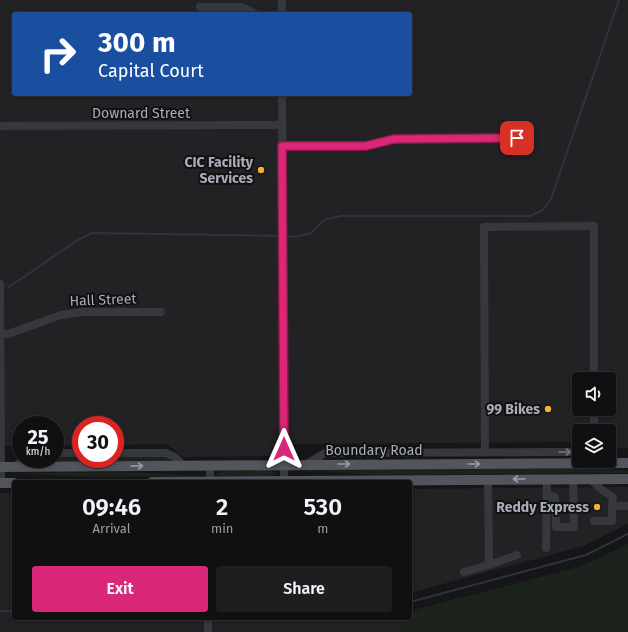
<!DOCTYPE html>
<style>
:root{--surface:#101012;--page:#1e1e20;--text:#f1f3f6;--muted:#9c9d9f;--line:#303032;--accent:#db2777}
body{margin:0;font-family:"Fira Sans",sans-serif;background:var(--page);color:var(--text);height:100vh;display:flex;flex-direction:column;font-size:15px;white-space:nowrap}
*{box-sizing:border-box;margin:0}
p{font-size:13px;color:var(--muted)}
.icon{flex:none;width:22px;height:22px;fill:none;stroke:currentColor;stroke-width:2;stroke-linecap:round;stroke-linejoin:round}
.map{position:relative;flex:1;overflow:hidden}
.details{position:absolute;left:12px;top:480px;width:400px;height:140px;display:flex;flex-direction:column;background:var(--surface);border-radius:4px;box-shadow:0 2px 6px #0003,0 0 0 1px var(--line)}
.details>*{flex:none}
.guide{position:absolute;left:12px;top:12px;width:400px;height:84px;border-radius:4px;box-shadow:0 2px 6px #0003,0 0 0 1px var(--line);background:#1a4fa0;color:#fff;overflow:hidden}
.buttons{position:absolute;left:572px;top:372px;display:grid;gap:8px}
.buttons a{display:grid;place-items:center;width:44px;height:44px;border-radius:4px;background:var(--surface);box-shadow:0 2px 6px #0003,0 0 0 1px var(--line);font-size:20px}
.speed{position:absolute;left:12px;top:416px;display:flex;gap:8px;font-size:20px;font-weight:700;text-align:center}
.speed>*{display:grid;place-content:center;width:52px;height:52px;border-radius:50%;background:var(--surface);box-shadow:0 2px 6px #0003,0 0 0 1px var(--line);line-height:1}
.speed small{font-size:10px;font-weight:400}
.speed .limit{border:6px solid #d22;background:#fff;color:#111}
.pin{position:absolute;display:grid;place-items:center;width:34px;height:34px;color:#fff;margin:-17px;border-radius:8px;box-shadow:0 2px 6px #0006}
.me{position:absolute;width:44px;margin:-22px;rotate:0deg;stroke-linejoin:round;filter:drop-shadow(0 0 3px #0008)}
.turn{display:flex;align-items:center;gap:14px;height:84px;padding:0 20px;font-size:18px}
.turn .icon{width:52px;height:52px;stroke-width:2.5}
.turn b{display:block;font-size:28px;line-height:34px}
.eta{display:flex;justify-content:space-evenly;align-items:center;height:68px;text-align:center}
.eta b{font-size:24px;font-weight:600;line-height:28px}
.primary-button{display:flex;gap:8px;margin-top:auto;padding:8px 20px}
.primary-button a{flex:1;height:46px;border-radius:4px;background:var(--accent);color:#fff;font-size:16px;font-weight:600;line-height:46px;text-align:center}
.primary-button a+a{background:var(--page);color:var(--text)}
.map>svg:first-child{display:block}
.built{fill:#222225;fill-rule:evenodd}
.green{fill:#1c231d}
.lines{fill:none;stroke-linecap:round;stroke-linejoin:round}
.stream{stroke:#2c353c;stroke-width:2}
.minor{stroke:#37383d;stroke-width:8}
.major{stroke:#53555c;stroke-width:10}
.oneway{stroke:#757881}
.oneway2{stroke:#979ba6}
.route-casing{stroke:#8e194d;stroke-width:10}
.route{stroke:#db2777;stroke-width:7}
.poi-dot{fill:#f2b134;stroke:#111113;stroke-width:1.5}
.labels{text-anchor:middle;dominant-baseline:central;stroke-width:4;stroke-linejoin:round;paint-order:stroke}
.street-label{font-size:14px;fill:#a8adb8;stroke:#111113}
.poi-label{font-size:14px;font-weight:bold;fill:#a8adb8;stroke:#111113;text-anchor:end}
</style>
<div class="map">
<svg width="628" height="632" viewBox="0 0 628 632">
<rect width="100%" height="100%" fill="#161618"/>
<path class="built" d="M0 0H628V448H609V431H579V442L294 444 270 456 183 457 167 444 115 445V425H81V445L55 446V425H21V446H0ZM14 14H410V94H14ZM579 379H609V409H579Z
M628 487V524L583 546 410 593V489Z
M0 493H14V618H401V632H0Z"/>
<path class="green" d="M55 457 115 459V457H165L174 461 28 462 30 459H55Z
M600 468 628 471V473L370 475 334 472 290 471Z
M267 470 277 473C270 479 223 478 214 474L225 471Z
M128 472 199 476 87 477 8 473Z
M628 544V632H401V618H410V611L579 567Z"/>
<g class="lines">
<path class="stream" d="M286 236 295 237 311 233 324 220 341 216H530L543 210 551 199 619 0
M9 287 78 240 92 233 281 236
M410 602 586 555 628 534
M0 611H14"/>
<path class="minor" d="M282 0V14
M200 7H242L256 14
M282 94 284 481
M0 126 282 125
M282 146 366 145 393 139 517 138
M0 284 1 483
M0 334H8L61 315 83 312H161
M594 431V409
M485 452 484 227 594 226V379
M55 453H81
M115 453H166L175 457 184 466
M305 465 325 453 579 452
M14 467 25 459
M488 479 489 565 517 555
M590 479 602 490 613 497 612 506H628
M210 482V465
M547 494 555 497 556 527H574L573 479
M594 521H612V506
M546 548 547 479
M464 572 489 565
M208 632V618"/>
<path class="major" d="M0 467 628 463
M152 482 628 479
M0 483H14"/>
</g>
<defs><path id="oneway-shaft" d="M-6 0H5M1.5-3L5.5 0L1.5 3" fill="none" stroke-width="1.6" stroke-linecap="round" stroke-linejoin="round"/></defs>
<use class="oneway" href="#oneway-shaft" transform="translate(565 452)"/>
<g class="oneway2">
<use href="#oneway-shaft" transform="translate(344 464)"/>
<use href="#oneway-shaft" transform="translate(474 464)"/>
<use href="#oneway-shaft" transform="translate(137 466)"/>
<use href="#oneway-shaft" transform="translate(519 479) rotate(180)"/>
</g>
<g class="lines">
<g class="route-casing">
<path id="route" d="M284 449 282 146H366L394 139 517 138"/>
</g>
<use href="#route" class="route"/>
</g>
<g class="poi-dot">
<circle cx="261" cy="170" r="4"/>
<circle cx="548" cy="409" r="4"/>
<circle cx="597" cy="507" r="4"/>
</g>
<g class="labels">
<g class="street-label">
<text x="141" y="113">Downard Street</text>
<text transform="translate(103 300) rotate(-2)">Hall Street</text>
<text x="374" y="450">Boundary Road</text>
</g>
<g class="poi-label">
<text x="253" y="162">CIC Facility<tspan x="253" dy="16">Services</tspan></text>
<text x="540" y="409">99 Bikes</text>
<text x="589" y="507">Reddy Express</text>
</g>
</g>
</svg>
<div class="buttons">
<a><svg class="icon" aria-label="sound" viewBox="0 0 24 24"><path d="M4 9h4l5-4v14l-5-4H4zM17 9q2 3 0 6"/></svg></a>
<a><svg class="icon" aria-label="layers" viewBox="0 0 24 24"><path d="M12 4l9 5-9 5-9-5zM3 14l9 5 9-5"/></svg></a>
</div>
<div class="speed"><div>25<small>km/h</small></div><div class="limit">30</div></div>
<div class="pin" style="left:517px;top:138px;background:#d93025"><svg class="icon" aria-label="arrive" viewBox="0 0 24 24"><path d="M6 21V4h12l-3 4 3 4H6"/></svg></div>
<svg class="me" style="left:284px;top:449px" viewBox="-20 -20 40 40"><path d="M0-17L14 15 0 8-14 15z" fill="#db2777" stroke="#fff" stroke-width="4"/></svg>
<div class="guide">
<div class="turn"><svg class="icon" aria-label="right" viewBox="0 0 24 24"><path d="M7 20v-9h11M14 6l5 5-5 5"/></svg><div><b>300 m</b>Capital Court</div></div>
</div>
<section class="details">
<div class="eta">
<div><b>09:46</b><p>Arrival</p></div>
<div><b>2</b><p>min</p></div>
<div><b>530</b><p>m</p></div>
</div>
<div class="primary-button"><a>Exit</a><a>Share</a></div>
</section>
</div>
